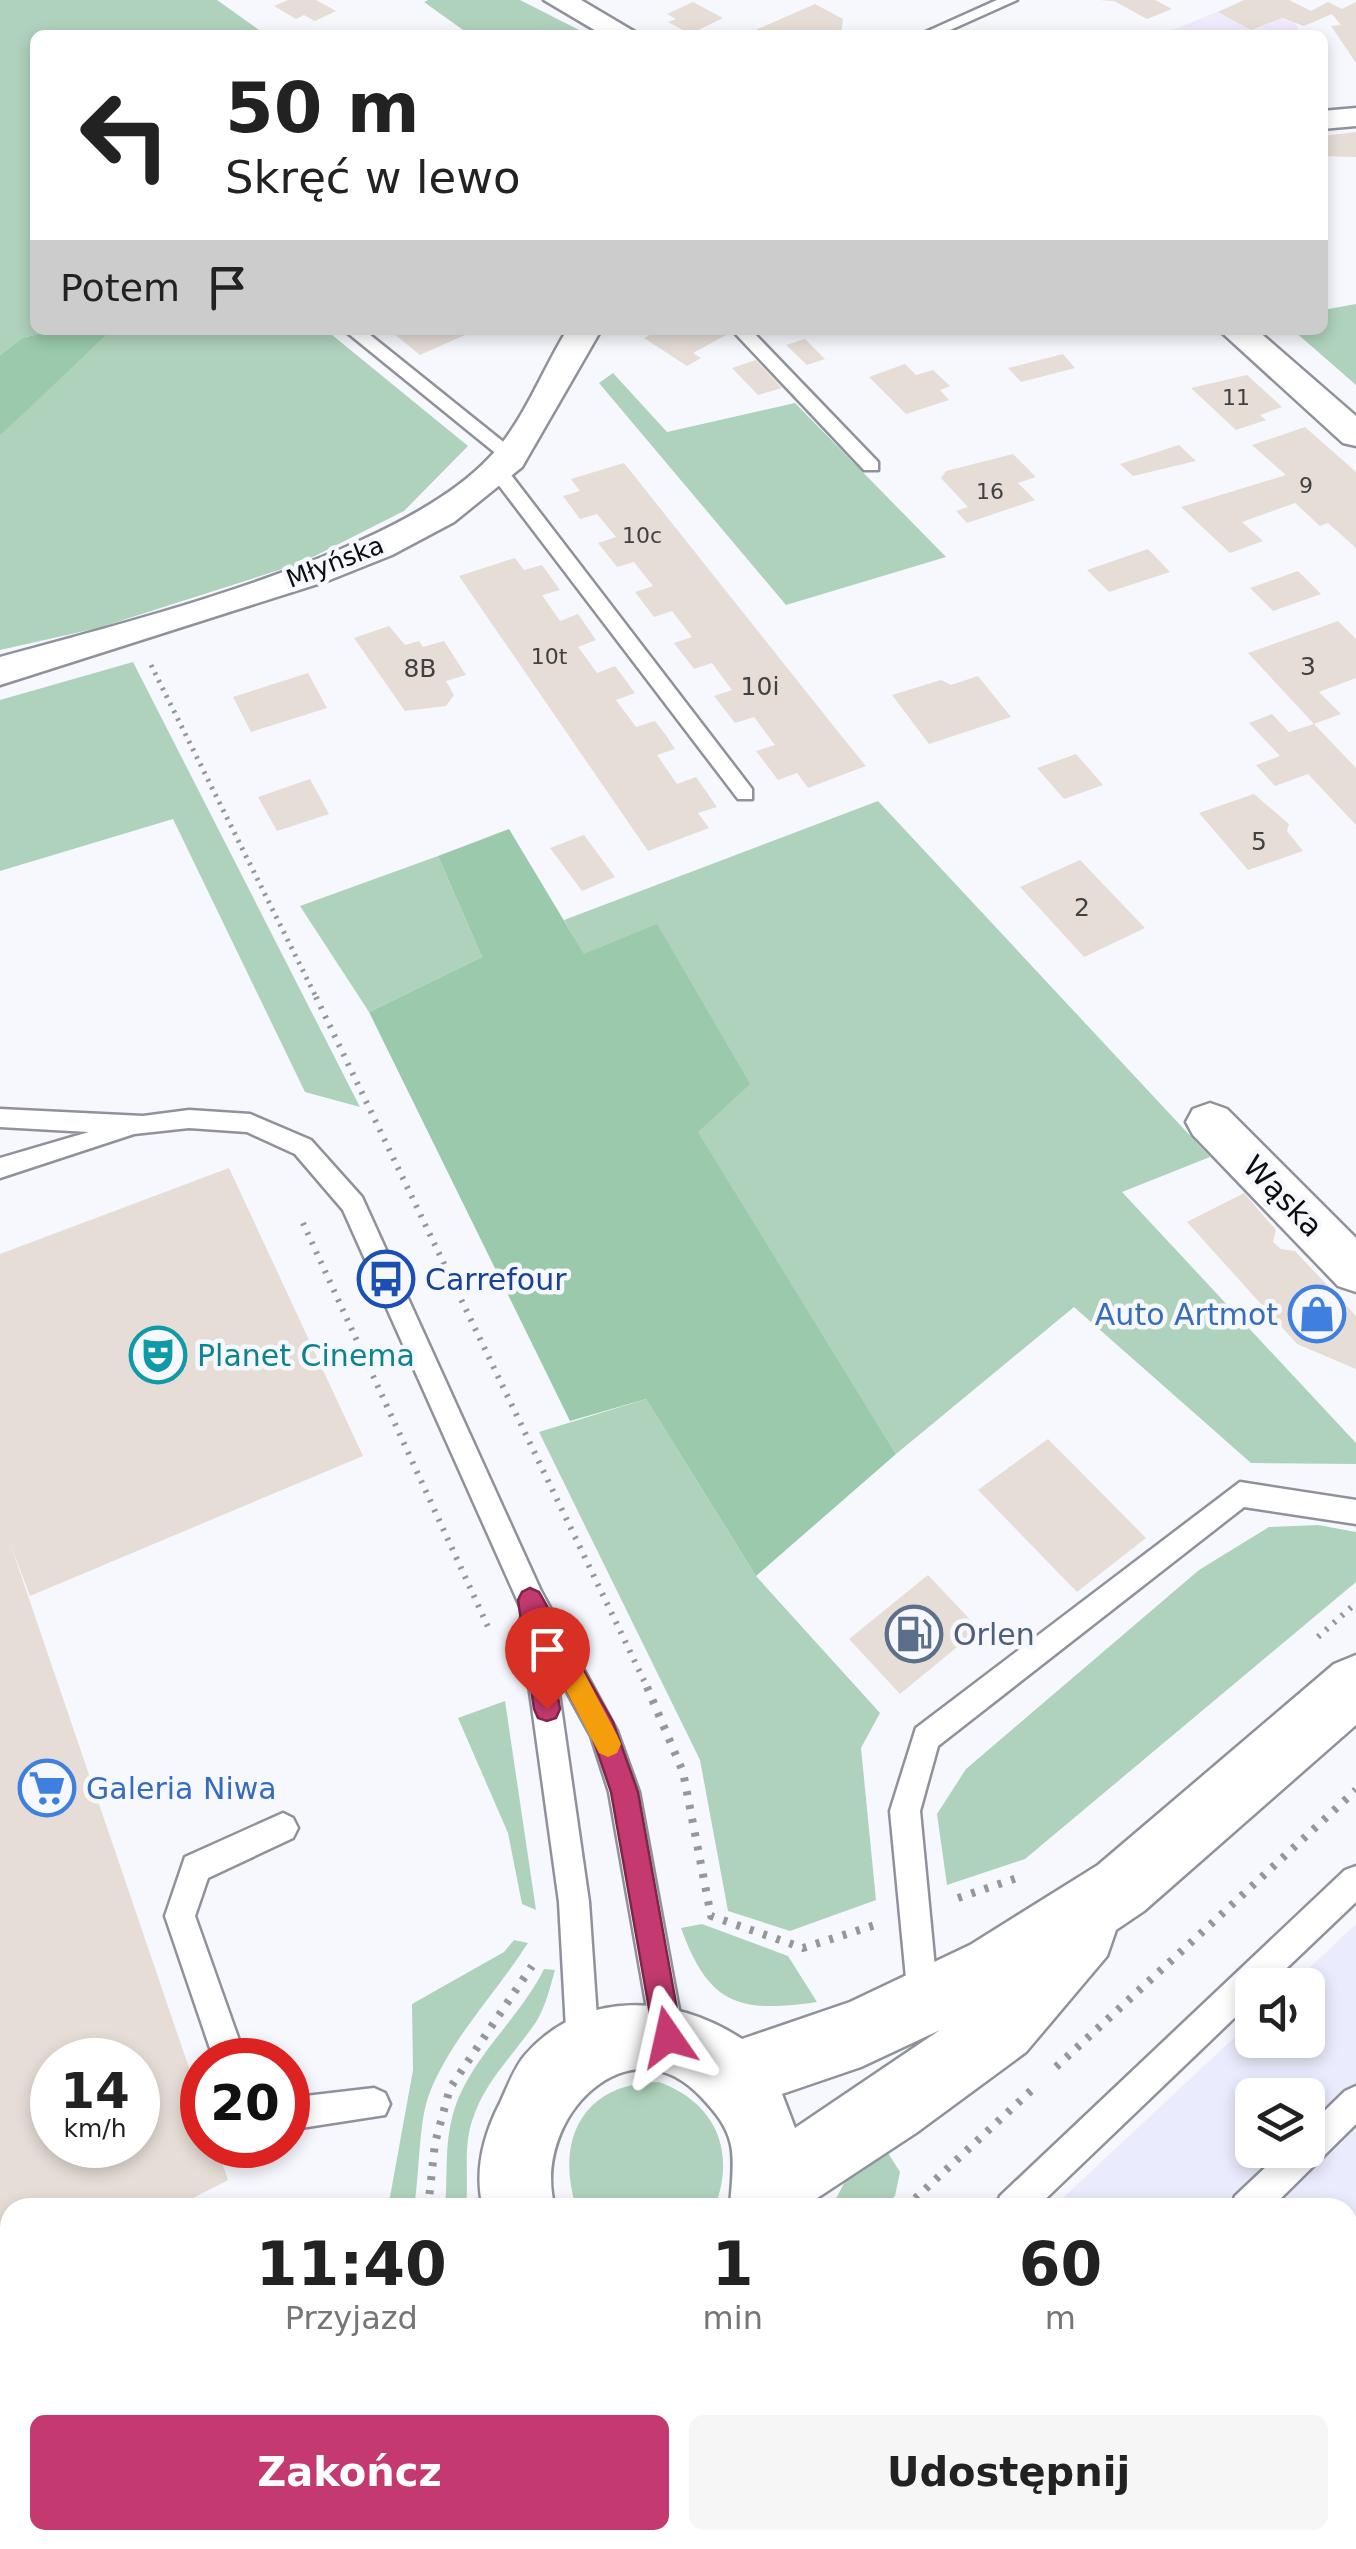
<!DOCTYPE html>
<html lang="pl">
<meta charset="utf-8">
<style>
:root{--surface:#fff;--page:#f6f6f6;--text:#222;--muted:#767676;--accent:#c33970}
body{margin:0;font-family:"DejaVu Sans",sans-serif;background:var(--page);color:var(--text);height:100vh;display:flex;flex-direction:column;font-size:38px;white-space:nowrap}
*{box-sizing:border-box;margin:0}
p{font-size:32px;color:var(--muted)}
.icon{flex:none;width:55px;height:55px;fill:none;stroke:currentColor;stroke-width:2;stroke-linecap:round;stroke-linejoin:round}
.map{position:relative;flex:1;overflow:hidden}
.panel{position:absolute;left:0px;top:2198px;width:1358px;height:352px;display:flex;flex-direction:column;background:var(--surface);border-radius:30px 30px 0 0;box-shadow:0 5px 15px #0003}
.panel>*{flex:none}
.hud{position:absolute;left:30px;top:30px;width:1298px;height:305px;border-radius:15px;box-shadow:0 5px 15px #0003;background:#fff;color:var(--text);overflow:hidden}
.controls{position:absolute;left:1235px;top:1968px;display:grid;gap:20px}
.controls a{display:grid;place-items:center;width:90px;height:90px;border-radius:15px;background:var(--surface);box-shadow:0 5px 15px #0003;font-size:50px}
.speed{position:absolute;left:30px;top:2038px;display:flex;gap:20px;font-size:50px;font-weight:700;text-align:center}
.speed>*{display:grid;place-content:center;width:130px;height:130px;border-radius:50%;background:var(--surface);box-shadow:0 5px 15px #0003;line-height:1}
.speed small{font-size:25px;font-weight:400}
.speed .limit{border:15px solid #d22;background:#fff;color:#111}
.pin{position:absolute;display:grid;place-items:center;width:85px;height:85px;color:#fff;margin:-102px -42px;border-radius:50% 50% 50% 0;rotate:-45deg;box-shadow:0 0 10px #0007}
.pin .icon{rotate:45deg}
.me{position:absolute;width:110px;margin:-55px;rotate:349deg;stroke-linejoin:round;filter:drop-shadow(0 0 8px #0008)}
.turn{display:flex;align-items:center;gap:35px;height:210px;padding:0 30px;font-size:45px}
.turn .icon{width:130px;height:130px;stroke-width:2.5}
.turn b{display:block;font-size:70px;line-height:85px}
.then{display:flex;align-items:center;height:95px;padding:0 30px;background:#0003;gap:20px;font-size:38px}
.eta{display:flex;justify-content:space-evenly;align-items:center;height:170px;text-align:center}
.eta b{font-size:60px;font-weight:700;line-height:70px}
.action{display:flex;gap:20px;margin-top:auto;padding:20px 30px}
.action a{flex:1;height:115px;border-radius:15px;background:var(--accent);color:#fff;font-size:40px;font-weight:700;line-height:115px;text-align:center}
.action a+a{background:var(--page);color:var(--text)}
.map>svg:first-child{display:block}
.built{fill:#eaecfd;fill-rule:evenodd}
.education{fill:#f0ebfc}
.green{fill:#afd2bc}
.forest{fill:#9ac9ac}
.building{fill:#e5ddd6;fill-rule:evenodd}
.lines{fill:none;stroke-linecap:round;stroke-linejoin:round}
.lane-casing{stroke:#90929b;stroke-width:5}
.street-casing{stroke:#90929b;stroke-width:5}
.secondary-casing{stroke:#90929b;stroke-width:5}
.path-far2{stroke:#96979b;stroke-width:5;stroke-dasharray:2.5 6;stroke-linecap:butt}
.path-far1{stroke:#96979b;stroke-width:6;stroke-dasharray:2.5 8;stroke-linecap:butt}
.path{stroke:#96979b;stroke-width:8;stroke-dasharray:4 10;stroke-linecap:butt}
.lane{fill:#fff;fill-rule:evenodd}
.street{fill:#fff;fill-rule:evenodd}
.secondary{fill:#fff;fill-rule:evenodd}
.rail{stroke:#434447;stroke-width:10;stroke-dasharray:16 16;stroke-linecap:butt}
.route{fill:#c33970;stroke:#7f2549;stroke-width:2.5}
.slow{fill:#f59e0b}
.labels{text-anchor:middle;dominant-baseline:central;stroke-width:9;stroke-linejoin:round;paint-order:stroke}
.far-number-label{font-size:22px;fill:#424142}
.far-street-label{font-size:25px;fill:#0c0d10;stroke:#f7f8fd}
.number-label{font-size:25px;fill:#424142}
.street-label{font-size:30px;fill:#0c0d10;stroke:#f7f8fd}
.transit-label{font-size:30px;fill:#164399;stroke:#f7f8fd;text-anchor:start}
.shop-label{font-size:30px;fill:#366cbe;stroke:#f7f8fd;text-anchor:end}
.culture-label{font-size:30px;fill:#0d838f;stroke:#f7f8fd;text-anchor:start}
.service-label{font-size:30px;fill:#4e5e75;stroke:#f7f8fd;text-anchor:start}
</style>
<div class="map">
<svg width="1356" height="2549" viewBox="0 0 1356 2549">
<rect width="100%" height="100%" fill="#f7f8fd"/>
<path class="built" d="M1356 1924V2549H711L719 2540H1348V2208L1053 2207 1252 2021V2040H1308V1985H1291ZM1252 2095H1308V2150H1252Z"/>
<path class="education" d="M1234 5 1295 23 1302 35H1160Z"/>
<path class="green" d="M0 0H217L266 35H35V330H55L22 338 0 355Z
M428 0H520L589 35H470L424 2Z
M1356 304V385L1293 330H1322L1323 310Z
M109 330H326L468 446 404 511 301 563 98 628 0 650V436Z
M613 373 667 432 795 403 946 557 786 605 599 383Z
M133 662 360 1107 305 1092 173 819 0 871V700Z
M878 801 1210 1157 1122 1192 1356 1443V1464L1251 1463 1074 1307 896 1454 697 1131 657 925 584 955 564 920Z
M438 856 482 957 369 1012 300 906Z
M646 1399 756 1576 880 1713 861 1748 876 1900 790 1931 728 1911 700 1760 539 1432Z
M1318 1525 1356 1532V1582L1025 1859 947 1885 937 1814 966 1769 1199 1570 1269 1527Z
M505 1701 536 1910 522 1904 508 1833 458 1718Z
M702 1924 788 1956 817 2002C740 2013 709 2006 681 1928Z
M514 1940 528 1943C496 1993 452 2037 430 2092 418 2121 420 2174 414 2207H383L390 2197 413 2070 412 2004 504 1952Z
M544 1969 555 1970C550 1987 546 2006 536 2022 514 2055 485 2080 472 2121 463 2149 469 2178 466 2207H445C448 2176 444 2146 453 2114 469 2058 519 2020 544 1969Z
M659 2082C716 2103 736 2151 715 2207H576C555 2139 583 2083 659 2082Z
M883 2145 900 2172 895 2196 883 2207 831 2208 849 2174Z
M10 2490V2540H140L132 2549H0V2495Z"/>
<path class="forest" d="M55 330 110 331 0 436V355L22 338Z
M509 829 584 954 657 924 750 1084 698 1132 896 1454 756 1576 646 1399 570 1421 369 1012 482 957 438 856Z"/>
<path class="building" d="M288 0H316L336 11 315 21 304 15 296 19 274 6Z
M1099 0H1155L1172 9 1147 19 1114 1Z
M1244 0H1289L1311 11 1328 2 1342 9 1356 2V63L1331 26 1341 25 1332 14 1304 26 1282 18 1251 30 1218 12Z
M693 2 723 18 690 34 668 22 676 19 667 14Z
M815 4 843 19 841 35H744Z
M1356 132V157L1322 156V136Z
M399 330H476L420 355 393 333Z
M659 330H722L728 334 693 353 701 358 687 366 644 338Z
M805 339 825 359 807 365 786 345Z
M1063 354 1075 368 1021 382 1008 368Z
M756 360 782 388 758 395 732 368Z
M905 364 916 375 933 370 950 386 940 390 949 400 906 414 869 377Z
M1247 375 1282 407 1260 415 1266 420 1236 430 1191 388Z
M1305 427 1356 472V548L1328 523 1320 526 1295 503 1242 522 1263 541 1230 553 1181 507 1286 475 1252 445Z
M1179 445 1196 461 1133 476 1120 464Z
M1013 454 1036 477 1018 483 1035 500 967 523 956 511 968 507 941 478 946 471Z
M624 463 843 738 866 766 808 788 797 773 778 780 756 751 775 745 754 717 735 723 714 696 732 690 712 663 694 669 674 643 692 637 672 611 654 617 635 592 653 586 634 562 617 567 598 543 616 537 597 514 580 519 563 496 580 491 571 479Z
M1148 549 1170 572 1109 592 1087 570Z
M515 558 524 570 542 565 560 590 542 595 560 621 578 614 596 640 578 647 587 659 597 673 615 666 635 693 616 700 636 727 655 721 665 734 675 749 657 755 677 784 696 777 717 807 698 813 709 828 648 851 459 576Z
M1298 571 1321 594 1273 611 1250 588Z
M1338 621 1356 639V678L1319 692 1341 714 1314 724 1248 653Z
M389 626 405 645 419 641 423 647 444 641 466 675 446 681 454 695 446 706 405 711 354 638Z
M308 673 327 708 251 732 233 697Z
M978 676 1011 717 929 744 892 695 941 680 951 685Z
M1272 714 1289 732 1314 724 1356 768V825L1308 774 1275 786 1256 765 1280 756 1249 723Z
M1076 754 1103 785 1064 799 1037 768Z
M310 779 329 814 277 831 258 797Z
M1254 794 1289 824 1287 831 1303 851 1248 870 1199 813Z
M584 835 615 877 582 891 550 848Z
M1080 860 1145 928 1084 957 1020 887Z
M229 1168 363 1456 30 1596 10 1543 202 2106V2145H216L228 2180 174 2208H10V2291L0 2296V1254ZM52 2060H138V2145H52Z
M1244 1193 1276 1230 1273 1242 1281 1249 1295 1251 1356 1316V1369L1297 1344 1187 1222Z
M1048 1439 1146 1538 1077 1592 978 1490Z
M928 1575 979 1629 900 1694 849 1639Z
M910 2540H958L965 2549H901Z"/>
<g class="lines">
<g class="lane-casing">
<path id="lane" d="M997 0H1017L939 35H919Z
M344 330H364L516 452V460H504Z
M732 330H751L878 462V470H864Z
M498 465 505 467 752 789V799H738L491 475V467Z
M0 1109 143 1116 189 1110 250 1114 311 1140 362 1197 541 1591 617 1731 639 1792 684 2037 679 2048 668 2053 657 2048 652 2037 609 1792 591 1736 556 1672 589 1902 599 2047 594 2058 583 2063 572 2058 567 2047 559 1902 520 1620 523 1613 343 1210 295 1154 247 1132 189 1128 134 1134 0 1178V1158L89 1132 0 1127Z
M1240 1482 1356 1500V1524L1244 1507 938 1746 920 1811 938 1999 934 2010 923 2014 912 2010 908 1999 890 1811 916 1728Z
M283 1813 293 1818 298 1828 293 1838 208 1878 195 1916 246 2060H214L165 1916 185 1857Z
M1356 1866V1902L1269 1985H1252V2001L1036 2208H996L1000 2196 1345 1870Z
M1356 2086V2124L1271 2208H1231L1235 2196 1284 2150H1308V2127L1345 2091Z
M374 2088 385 2093 390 2104 385 2115 288 2130V2098Z"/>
</g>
<g class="street-casing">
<path id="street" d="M544 0H581L640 35H603Z
M1356 108V126L1322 129V111Z
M567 330H601L522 467 454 522 392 555 327 581 0 685V657C131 621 396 556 488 459 523 424 541 372 567 330Z
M1219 330H1257L1356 416V446L1343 443Z
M1210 1103 1227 1109 1356 1238V1292L1338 1286 1193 1135 1186 1122 1193 1109Z"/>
</g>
<g class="secondary-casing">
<path id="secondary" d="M1356 1655V1725L1144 1911 1116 1930 1107 1956 1026 2052 916 2133 802 2208H730C731 2188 735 2164 731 2145 727 2126 716 2113 703 2099 630 2017 530 2119 555 2208H483C474 2171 483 2136 500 2103 507 2088 514 2068 525 2055 583 1989 673 1994 742 2039L850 2002 970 1945 1098 1865 1334 1664ZM940 2030 795 2128 782 2094 861 2067Z
M242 2540H403L399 2549H238Z"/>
</g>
<path class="path-far2" d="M151 665 317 999"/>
<path class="path-far1" d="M316 997 648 1689
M303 1223 489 1629
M1318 1637 1356 1603"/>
<path class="path" d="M647 1687 683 1772 711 1916 803 1948 875 1925
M958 1898 1017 1878
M1056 2067 1356 1790
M428 2208 435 2143 450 2088 532 1966
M905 2208 1036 2086
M164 2549 173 2540
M533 2549 543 2540"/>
<use href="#lane" class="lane"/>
<use href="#street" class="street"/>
<use href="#secondary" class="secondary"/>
<path class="rail" d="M769 2549 778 2540"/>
</g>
<path class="route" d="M530 1588 539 1592 613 1722 638 1792 682 2037 678 2047 668 2051 658 2047 654 2037 611 1792 592 1736 553 1665 560 1709 556 1718 547 1721 538 1718 534 1709 518 1600 522 1592Z"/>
<path class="slow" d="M555 1631 564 1635 617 1735 621 1744 617 1753 608 1757 599 1753 546 1652 542 1643 546 1635Z"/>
<defs>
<g id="bus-ring" transform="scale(2.875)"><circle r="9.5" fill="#f7f8fd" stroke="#1a4fb4" stroke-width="1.5"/><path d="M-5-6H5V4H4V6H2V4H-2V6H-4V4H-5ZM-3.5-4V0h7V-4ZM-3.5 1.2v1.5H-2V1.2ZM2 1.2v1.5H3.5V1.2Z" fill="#1a4fb4"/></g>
<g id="shop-ring" transform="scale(2.875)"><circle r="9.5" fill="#f7f8fd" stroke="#3f7fe0" stroke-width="1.5"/><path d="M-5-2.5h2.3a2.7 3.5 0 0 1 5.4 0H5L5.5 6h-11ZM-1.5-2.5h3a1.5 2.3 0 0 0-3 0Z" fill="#3f7fe0"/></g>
<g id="theatre-ring" transform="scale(2.875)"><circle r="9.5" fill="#f7f8fd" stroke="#0f9aa8" stroke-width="1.5"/><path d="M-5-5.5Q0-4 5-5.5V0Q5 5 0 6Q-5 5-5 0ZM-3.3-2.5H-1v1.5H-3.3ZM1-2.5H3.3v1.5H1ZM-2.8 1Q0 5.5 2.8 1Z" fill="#0f9aa8"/></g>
<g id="fuel-ring" transform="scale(2.875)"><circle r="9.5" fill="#f7f8fd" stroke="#5c6f8a" stroke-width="1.5"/><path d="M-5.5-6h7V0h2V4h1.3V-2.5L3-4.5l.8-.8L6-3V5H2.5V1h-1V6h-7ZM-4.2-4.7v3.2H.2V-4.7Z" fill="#5c6f8a"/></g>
<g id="supermarket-ring" transform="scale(2.875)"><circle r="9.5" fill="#f7f8fd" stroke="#3f7fe0" stroke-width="1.5"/><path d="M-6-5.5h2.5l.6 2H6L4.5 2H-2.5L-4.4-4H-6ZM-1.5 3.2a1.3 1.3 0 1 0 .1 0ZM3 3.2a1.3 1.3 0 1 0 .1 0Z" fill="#3f7fe0"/></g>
</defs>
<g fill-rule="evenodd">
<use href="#bus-ring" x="386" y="1279"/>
<use href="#shop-ring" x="1317" y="1314"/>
<use href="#theatre-ring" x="158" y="1355"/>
<use href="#fuel-ring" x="914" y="1634"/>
<use href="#supermarket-ring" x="47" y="1788"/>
</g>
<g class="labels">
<g class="far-number-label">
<text x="1236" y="397">11</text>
<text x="1306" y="485">9</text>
<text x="990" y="491">16</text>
<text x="642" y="535">10c</text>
<text x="549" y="656">10t</text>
</g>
<g class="far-street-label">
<text transform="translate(335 562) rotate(-21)">Młyńska</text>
</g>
<g class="number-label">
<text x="1308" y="666">3</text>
<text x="420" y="668">8B</text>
<text x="760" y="686">10i</text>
<text x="1259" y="841">5</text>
<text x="1082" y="907">2</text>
</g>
<g class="street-label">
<text transform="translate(1283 1196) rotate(46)">Wąska</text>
</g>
<g class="transit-label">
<text x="425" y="1279">Carrefour</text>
</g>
<g class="shop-label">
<text x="1278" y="1314">Auto Artmot</text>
<text x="86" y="1788" text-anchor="start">Galeria Niwa</text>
</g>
<g class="culture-label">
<text x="197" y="1355">Planet Cinema</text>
</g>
<g class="service-label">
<text x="953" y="1634">Orlen</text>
</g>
</g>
</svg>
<div class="controls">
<a><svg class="icon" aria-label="sound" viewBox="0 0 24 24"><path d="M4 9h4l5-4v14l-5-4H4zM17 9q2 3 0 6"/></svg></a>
<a><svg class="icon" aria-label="layers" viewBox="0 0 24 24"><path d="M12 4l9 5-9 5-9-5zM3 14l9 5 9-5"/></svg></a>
</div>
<div class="speed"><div>14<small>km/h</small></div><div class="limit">20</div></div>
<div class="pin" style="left:547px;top:1709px;background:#d93025"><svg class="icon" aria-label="arrive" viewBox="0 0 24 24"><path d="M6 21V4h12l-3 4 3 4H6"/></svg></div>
<svg class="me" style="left:668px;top:2037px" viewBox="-20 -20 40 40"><path d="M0-17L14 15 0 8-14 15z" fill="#c33970" stroke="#fff" stroke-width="4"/></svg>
<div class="hud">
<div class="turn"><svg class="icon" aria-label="left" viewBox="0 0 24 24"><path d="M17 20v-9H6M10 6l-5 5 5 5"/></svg><div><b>50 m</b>Skręć w lewo</div></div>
<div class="then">Potem<svg class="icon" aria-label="arrive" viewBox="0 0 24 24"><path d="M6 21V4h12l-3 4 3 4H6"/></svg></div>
</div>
<section class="panel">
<div class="eta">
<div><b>11:40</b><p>Przyjazd</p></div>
<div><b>1</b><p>min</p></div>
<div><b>60</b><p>m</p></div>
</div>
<div class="action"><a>Zakończ</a><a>Udostępnij</a></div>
</section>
</div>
